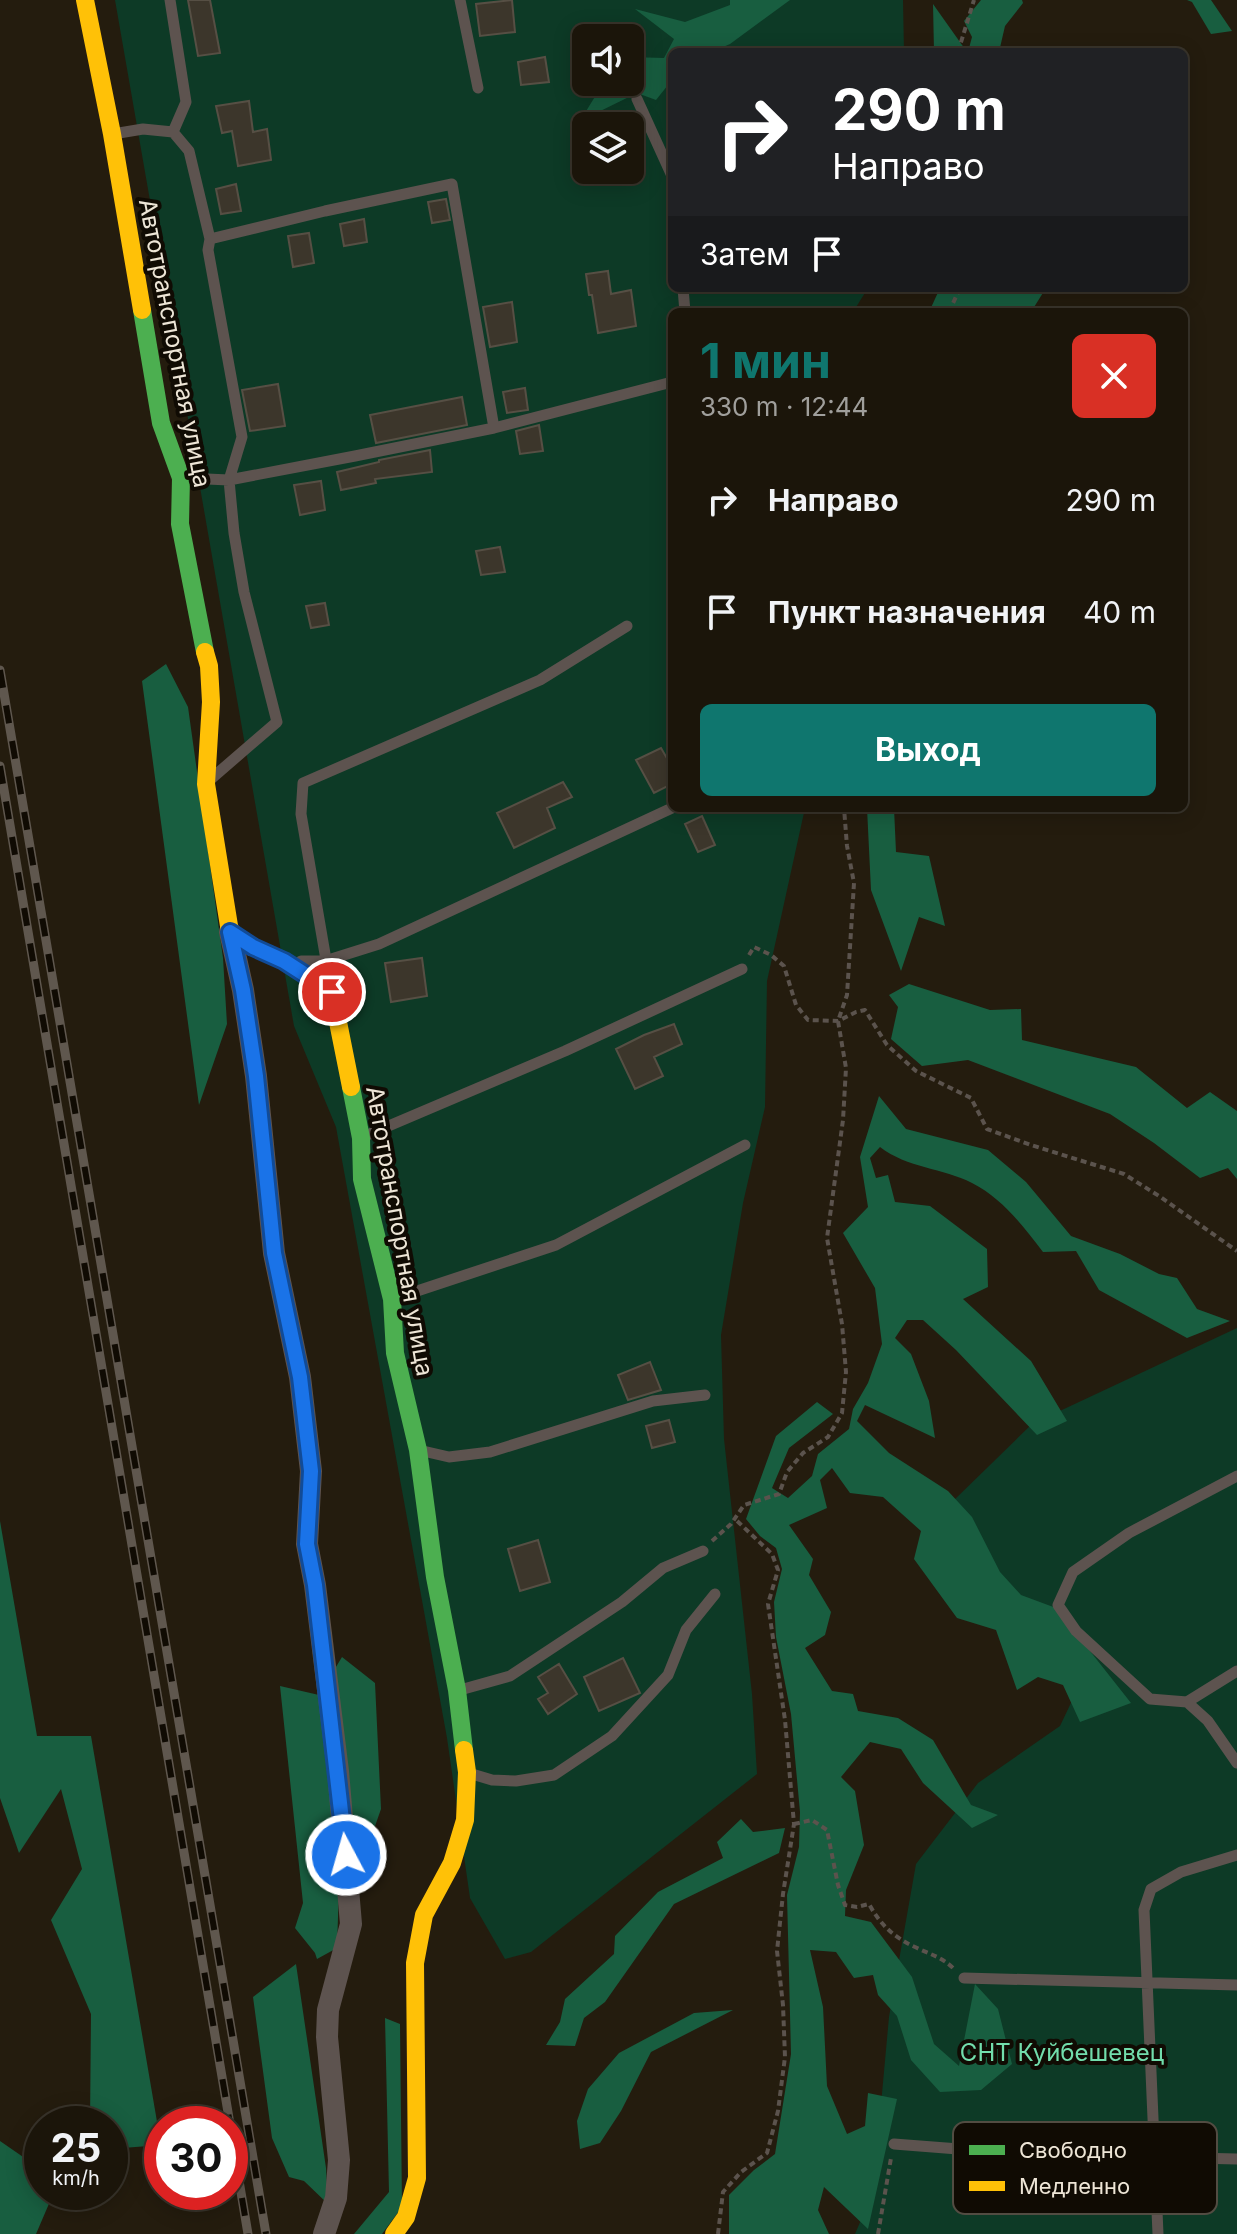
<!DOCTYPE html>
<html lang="ru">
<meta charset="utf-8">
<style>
:root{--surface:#1b150a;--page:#241e13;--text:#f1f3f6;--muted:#a09f9c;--line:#39342b;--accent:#0f766e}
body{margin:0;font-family:Inter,sans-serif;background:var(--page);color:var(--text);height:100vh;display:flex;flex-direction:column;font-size:30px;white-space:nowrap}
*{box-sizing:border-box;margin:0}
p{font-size:26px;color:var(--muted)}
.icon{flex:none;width:44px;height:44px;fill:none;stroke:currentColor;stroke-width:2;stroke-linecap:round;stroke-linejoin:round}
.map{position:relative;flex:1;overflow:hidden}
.sheet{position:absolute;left:668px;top:308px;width:520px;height:504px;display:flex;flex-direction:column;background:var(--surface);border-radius:12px;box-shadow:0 4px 20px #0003,0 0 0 2px var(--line)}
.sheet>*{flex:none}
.top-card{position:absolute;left:668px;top:48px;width:520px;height:244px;border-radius:12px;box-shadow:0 4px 20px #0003,0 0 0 2px var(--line);background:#202124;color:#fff;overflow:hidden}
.buttons{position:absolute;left:572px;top:24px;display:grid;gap:16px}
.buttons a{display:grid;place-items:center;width:72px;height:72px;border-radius:12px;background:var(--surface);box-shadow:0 4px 20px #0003,0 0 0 2px var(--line);font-size:40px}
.speed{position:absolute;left:24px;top:2106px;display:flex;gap:16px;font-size:40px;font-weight:700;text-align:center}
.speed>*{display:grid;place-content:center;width:104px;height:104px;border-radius:50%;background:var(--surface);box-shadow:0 4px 20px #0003,0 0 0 2px var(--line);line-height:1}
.speed small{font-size:20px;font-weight:400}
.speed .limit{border:12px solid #d22;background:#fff;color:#111}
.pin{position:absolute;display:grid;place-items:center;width:68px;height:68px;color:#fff;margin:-34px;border:4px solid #fff;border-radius:50%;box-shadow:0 2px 8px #0007}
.me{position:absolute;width:88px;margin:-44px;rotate:354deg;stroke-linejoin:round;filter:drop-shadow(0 0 6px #0008)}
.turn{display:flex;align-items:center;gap:28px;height:168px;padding:0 32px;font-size:36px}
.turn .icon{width:104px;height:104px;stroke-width:2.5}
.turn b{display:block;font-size:56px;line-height:68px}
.then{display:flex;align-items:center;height:76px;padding:0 32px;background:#0003;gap:16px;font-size:30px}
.round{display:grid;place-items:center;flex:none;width:84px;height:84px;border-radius:12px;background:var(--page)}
.summary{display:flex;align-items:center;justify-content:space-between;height:136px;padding:0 32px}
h1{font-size:48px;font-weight:700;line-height:60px;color:var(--accent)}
.cta{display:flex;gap:16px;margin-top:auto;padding:16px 32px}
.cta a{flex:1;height:92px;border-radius:12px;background:var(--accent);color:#fff;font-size:32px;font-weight:700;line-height:92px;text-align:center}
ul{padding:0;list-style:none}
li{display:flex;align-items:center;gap:24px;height:112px;padding:0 32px}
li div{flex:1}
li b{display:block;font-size:30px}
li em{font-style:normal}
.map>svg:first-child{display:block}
.green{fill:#0d3a26;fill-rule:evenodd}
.forest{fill:#185e40}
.building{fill:#3c362b;stroke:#564f44;stroke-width:2}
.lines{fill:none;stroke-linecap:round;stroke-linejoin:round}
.path{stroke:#5b534d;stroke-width:4;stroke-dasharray:6 4;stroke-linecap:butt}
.lane{stroke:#5d534f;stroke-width:11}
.street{stroke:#5d534f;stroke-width:22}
.fast{stroke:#4caf50;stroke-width:18}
.slow{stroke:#ffc107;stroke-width:18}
.rail-casing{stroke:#5f574e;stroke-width:9}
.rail{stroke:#100b03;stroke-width:6;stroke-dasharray:18;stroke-linecap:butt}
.route-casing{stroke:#114b97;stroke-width:20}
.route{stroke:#1a73e8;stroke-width:14}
.labels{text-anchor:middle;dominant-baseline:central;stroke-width:8;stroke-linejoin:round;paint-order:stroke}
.street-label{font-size:24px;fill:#ede5d6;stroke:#100b03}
.park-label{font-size:24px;fill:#72ddac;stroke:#100b03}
.key{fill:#100b03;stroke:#524c42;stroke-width:2}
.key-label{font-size:22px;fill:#ede5d6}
</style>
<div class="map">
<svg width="1237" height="2234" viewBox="0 0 1237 2234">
<rect width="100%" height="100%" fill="#241c0e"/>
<path class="green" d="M115 0H903L904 52H672V288H868L853 312H672V808H805L767 981 765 1107 743 1203 721 1335 724 1439 752 1694 757 1774 531 1952 505 1959 470 1898 447 1738 336 1127 294 1026ZM586 38H630V82H586ZM586 126H630V170H586Z
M1237 1328V2234H855L873 2192 889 2017 916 1864 978 1783 1060 1726 1079 1686 951 1503 1032 1424Z"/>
<path class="forest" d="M730 0H790L730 44 712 52H672V80L656 100 637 93 580 121 604 82H630V57L664 58 674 39 635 9 685 22 730 5Z
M981 0H1022L1023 3 1005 26 999 52H968L972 37 964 21Z
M1187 0H1211L1232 31 1211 34 1192 2Z
M933 4 967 52H934Z
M940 288H1046L1031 312H929Z
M166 664 188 707 223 958 227 1024 199 1105 142 681Z
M867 808H894L896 852 929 856 945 926 919 917 901 971 871 890Z
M909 984 990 1010 1021 1009 1022 1040 1136 1067 1187 1108 1210 1092 1237 1111V1179L1228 1168 1200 1178 1154 1143 1110 1114 968 1060 922 1066 891 1039 898 1007 889 995Z
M879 1096 906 1129 988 1150 1026 1182 1071 1236 1120 1254 1159 1274 1177 1278 1197 1309 1230 1321 1187 1338 1099 1290 1076 1251 1043 1252C1022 1225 1003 1199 972 1183 943 1168 907 1168 880 1147L870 1158 876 1178 888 1175 895 1202 930 1206 987 1249 988 1287 963 1299 1031 1361 1067 1421 1037 1435 956 1350 923 1320H907L895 1338 911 1354 929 1401 935 1438 865 1405 857 1421 889 1453 948 1491 972 1517 1000 1572 1021 1595 1056 1608 1131 1703 1080 1722 1063 1685 1038 1677 1017 1690 996 1630 957 1618 914 1559 921 1531 883 1497 850 1493 832 1468 820 1480 827 1508 789 1525 813 1559 809 1575 831 1612 825 1635 805 1648 832 1691 853 1694 858 1711 898 1718 933 1740 971 1805 998 1815 972 1828 923 1783 901 1749 870 1742 841 1777 855 1791 864 1845 846 1890 845 1916 871 1922 912 1977 934 2044 959 2066 975 1984 998 2009 1012 2064 981 2090 940 2092 911 2060 897 2016 878 1995 873 1975 854 1978 836 1952 810 1950 823 2007 827 2086 847 2134 865 2126 868 2093 897 2099 868 2229 824 2187 818 2210 829 2234H729V2195L754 2170 775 2154 791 2054 787 1895 799 1847 800 1812 791 1714 776 1637 774 1602 782 1569 776 1548 760 1536 746 1519 776 1436 817 1402 833 1414 789 1448 772 1488 788 1498 812 1476 818 1454 849 1429 853 1409 868 1383 882 1344 875 1288 843 1233 868 1207 860 1157Z
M0 1521 37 1736H91L161 2145 110 2149V2124H90L91 2014 51 1920 82 1869 61 1789 19 1853 0 1798Z
M342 1657 375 1683 381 1809 359 1872 339 1886 337 1948 317 1959 315 1953 295 1928 303 1903 280 1686 319 1695Z
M741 1819 753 1832 785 1828 779 1853 674 1904 605 2002 584 2018 575 2046 546 2045 560 2022 565 1999 614 1954 615 1936 658 1892 723 1858 717 1842Z
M296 1964 326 2168 328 2204 304 2181 289 2177 272 2138 253 1997Z
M733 2010 651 2052 621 2111 600 2143 580 2149 577 2121 588 2089 619 2053 694 2013Z
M385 2018 400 2024 402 2207 382 2234H354L389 2192Z
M0 2141 42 2170V2192H54L36 2234H0Z"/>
<path class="building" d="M188 0H210L220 53 198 56Z
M512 0 515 32 480 36 476 4Z
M545 57 549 82 521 85 518 62Z
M249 101 253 132 267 129 271 160 238 166 232 131 222 133 216 106Z
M236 184 241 211 221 214 216 189Z
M446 199 450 220 432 223 428 202Z
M364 219 367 242 344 246 340 224Z
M309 233 314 263 293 267 288 236Z
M608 271 611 294 631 290 636 326 598 333 592 295H589L586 274Z
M512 302 517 342 490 347 483 307Z
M278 384 285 426 250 431 242 390Z
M525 388 528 410 507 413 503 392Z
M462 397 467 425 376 443 370 415Z
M539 425 543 451 520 454 516 431Z
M430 450 432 472 375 479 376 483 341 490 337 472 379 462V460Z
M321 481 325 510 300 515 294 485Z
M500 547 505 572 481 575 476 551Z
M325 603 329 625 311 628 306 606Z
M661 748 672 767V784L654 793 636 760Z
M563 782 572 797 547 808 555 828 514 848 497 813Z
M702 816 715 845 698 852 685 824Z
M422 958 427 996 391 1002 385 963Z
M674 1024 682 1044 654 1057 663 1076 635 1089 616 1049 644 1035Z
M650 1362 661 1390 628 1400 618 1375Z
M669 1420 675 1442 652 1448 646 1426Z
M538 1540 550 1582 520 1591 508 1549Z
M623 1658 640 1693 599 1711 584 1677Z
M559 1664 577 1694 548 1714 538 1699 548 1693 538 1677Z"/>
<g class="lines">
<path class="path" d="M958 52 974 0
M949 312 960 288
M749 955 754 947 771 955 784 966 796 1005 808 1020 838 1021 856 1012 865 1010 887 1045 916 1071 971 1098 987 1129 1031 1145 1124 1174 1159 1196 1237 1251
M712 1541 731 1524 744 1505 779 1494 787 1472 803 1453 828 1437 842 1413 846 1372 842 1324 827 1238 843 1120 846 1068 838 1021 847 995 854 883 847 846 844 808
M794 1824 812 1820 827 1830 838 1885 845 1905 857 1907 869 1904C880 1924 893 1937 915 1947 929 1954 942 1957 953 1968
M718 2234 723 2192 741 2172 767 2153 778 2111 785 2057 783 2005 777 1951 783 1894 794 1824 785 1720 768 1604 778 1570 772 1554 735 1519
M878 2234 891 2158"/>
<path class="lane" d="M170 0 186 102 173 132
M460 0 478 88
M637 99 672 176
M113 134 143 129 173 132 189 151 210 239 325 211 452 184 494 428
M210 239 208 250 242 437 229 480 234 533 244 592 277 722 212 778
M683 288 685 312
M185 478 229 480 355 456 494 428 672 382
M301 961H325L379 944 672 808
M330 983 301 814 303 783 540 680 627 626
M365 1136 565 1051 742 969
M393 1299 556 1245 745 1145
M423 1451 449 1457 490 1452 653 1401 705 1395
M1237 1476 1129 1533 1073 1572 1058 1605 1076 1631 1150 1699 1187 1702 1208 1721 1237 1763
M460 1690 510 1676 622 1602 663 1568 703 1551
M1187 1702 1237 1671
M472 1774 492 1780 516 1781 554 1775 612 1736 668 1675 686 1630 715 1594
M964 1978 1237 1985
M894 2144 1023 2154 1237 2159
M1158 2234 1144 1910 1151 1889 1181 1872 1237 1855"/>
<path class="street" d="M230 932 243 990 256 1076 274 1253 300 1377 311 1471 307 1544 315 1585 338 1771 351 1924 328 2010 327 2037 339 2160 336 2198 324 2234"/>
<path class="fast" d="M142 310 161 423 181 478 180 524 205 652
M351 1087 361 1138 362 1179 392 1299 395 1353 418 1450 435 1577 457 1690 464 1750"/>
<path class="slow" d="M85 0 112 134 142 310
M205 652 209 666 211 702 206 784 230 932 253 947 284 961 332 992 351 1087
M394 2234 406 2217 417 2178 415 1963 424 1915 452 1863 465 1820 467 1772 464 1750"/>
<g class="rail-casing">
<path id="rail" d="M0 670 266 2234
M0 766 230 2124
M230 2127 248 2234"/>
</g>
<use href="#rail" class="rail"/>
</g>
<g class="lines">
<g class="route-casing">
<path id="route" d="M332 992 284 961 253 947 230 932 243 990 256 1076 274 1253 300 1377 311 1471 307 1544 315 1585 346 1855"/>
</g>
<use href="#route" class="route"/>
</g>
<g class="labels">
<g class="street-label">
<text transform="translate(175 343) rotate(79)">Автотранспортная улица</text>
<text transform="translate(400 1231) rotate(80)">Автотранспортная улица</text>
</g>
<g class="park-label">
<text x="1062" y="2052">СНТ Куйбешевец</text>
</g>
</g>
<rect x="953" y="2122" width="264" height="92" rx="12" class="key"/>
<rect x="969" y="2145" width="36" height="10" fill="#4caf50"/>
<rect x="969" y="2181" width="36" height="10" fill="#ffc107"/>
<g class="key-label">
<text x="1019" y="2158">Свободно</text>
<text x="1019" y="2194">Медленно</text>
</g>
</svg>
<div class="buttons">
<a><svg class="icon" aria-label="sound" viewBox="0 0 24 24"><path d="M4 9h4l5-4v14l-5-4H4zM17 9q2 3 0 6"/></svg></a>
<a><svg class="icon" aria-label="layers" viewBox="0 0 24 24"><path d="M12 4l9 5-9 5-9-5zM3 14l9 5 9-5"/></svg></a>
</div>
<div class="speed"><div>25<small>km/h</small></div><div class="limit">30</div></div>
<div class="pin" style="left:332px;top:992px;background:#d93025"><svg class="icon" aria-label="arrive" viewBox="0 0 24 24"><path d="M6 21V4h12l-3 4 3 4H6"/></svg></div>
<svg class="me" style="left:346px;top:1855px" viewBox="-20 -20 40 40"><circle r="17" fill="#1a73e8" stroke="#fff" stroke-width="3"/><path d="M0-11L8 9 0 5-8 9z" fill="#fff"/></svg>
<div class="top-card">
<div class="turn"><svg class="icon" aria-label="right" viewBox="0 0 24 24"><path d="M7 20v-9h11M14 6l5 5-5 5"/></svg><div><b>290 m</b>Направо</div></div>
<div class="then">Затем<svg class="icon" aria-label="arrive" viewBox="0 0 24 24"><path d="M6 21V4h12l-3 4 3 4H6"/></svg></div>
</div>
<section class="sheet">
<div class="summary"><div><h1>1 мин</h1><p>330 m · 12:44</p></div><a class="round" style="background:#d93025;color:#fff"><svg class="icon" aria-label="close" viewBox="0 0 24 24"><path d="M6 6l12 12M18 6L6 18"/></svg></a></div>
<ul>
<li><svg class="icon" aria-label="right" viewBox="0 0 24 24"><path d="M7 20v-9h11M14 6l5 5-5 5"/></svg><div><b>Направо</b></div><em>290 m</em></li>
<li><svg class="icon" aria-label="arrive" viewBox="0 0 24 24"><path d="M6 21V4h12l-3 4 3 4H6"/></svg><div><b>Пункт назначения</b></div><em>40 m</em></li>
</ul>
<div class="cta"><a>Выход</a></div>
</section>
</div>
